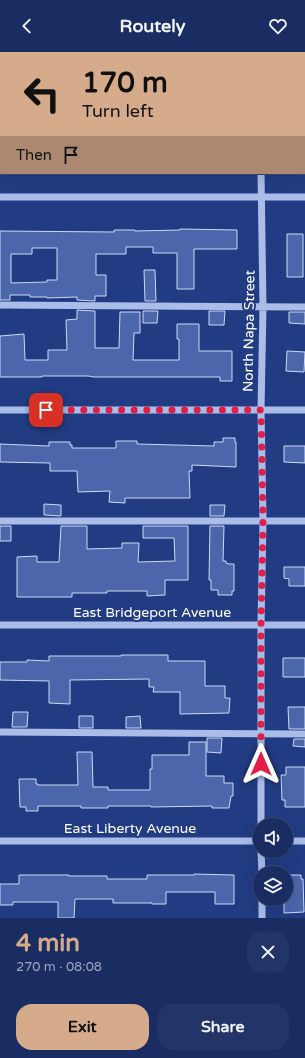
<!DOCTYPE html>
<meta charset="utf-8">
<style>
:root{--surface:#1a2d62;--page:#233568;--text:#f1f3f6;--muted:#9fa8be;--line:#384977;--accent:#d6ab8b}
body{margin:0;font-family:"Varela Round",sans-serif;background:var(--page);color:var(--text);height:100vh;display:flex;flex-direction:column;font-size:15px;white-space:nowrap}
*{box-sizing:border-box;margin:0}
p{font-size:13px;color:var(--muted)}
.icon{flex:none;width:22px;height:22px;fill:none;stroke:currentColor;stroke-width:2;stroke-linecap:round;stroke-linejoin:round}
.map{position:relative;height:866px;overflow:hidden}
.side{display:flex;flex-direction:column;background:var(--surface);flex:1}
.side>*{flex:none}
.guide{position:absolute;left:0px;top:0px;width:305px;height:122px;box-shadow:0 4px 16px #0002,0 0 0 1px var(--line);background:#d6ab8b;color:#111;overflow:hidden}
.buttons{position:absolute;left:253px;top:766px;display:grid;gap:8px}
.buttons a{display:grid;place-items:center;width:40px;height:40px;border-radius:50%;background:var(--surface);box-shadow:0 4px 16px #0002,0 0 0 1px var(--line);font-size:20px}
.pin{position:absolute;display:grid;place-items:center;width:34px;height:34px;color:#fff;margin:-17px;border-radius:8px;box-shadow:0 2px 6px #0006}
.me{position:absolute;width:44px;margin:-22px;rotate:0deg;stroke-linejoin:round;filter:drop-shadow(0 0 3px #0008)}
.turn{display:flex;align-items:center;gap:14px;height:84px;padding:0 16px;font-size:18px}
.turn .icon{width:52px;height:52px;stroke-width:2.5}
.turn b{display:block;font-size:28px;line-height:34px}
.then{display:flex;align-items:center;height:38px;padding:0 16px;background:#0003;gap:8px;font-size:15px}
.round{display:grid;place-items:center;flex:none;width:42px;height:42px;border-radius:16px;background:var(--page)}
.headline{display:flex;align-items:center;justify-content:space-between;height:68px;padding:0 16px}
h1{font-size:24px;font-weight:800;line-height:30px;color:var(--accent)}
.action{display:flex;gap:8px;margin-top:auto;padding:8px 16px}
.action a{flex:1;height:46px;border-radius:16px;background:var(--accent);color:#111;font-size:16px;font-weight:800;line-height:46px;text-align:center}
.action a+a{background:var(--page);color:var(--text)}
header{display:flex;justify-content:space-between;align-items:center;height:52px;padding:0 16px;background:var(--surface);font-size:18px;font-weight:800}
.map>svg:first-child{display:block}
.building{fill:#4b66ab;stroke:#cdd9f6;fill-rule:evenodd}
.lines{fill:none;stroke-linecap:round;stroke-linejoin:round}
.minor{stroke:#aabce8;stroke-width:7}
.route{stroke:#e11d48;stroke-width:7;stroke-dasharray:0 12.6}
.labels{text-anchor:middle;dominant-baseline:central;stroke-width:4;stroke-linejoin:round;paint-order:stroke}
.street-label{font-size:14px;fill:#fff;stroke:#223c83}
</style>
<header><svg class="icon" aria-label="back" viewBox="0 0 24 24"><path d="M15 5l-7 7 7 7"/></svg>Routely<svg class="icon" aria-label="heart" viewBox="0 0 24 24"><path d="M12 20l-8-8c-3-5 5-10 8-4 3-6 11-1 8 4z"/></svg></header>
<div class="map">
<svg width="305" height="866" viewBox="0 0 305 866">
<rect width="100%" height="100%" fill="#223c83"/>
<path class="building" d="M180 177 237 178V197H194V237H177V201H153V195H126V202H96V223H106V244H95V249L77 248V245L47 246V245H30V243H10V248H0V179L114 180V178H135V179L180 178ZM32 196H57V228H47V230L11 231V202H32Z
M287 182H303V225H287Z
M144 218H155L156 249H145Z
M77 258 95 259V296H119L120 260H140V281H134L133 308H179V287H177V272H199V299H232V329H220V325H94L88 324H42V325H0V284L24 282 25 308H48V298H67L66 268 77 267Z
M143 259H158L157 271H143Z
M209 259H225L224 273H209Z
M289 260H305V272L289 271Z
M287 299 305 300 304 320 286 319Z
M223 386H235V390H236V415L192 413V419H189L190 446H125V451L109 450 110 439 78 440 77 419H50V411L0 410V392L49 394V390H70V393H72V396H116V389H137V392L214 394V390H223Z
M284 394H305V411L284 410Z
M44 452 61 453V464L44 463Z
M210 453H225L224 464H210Z
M0 474H11V489H0Z
M61 474H87V497L122 496V491H139L138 510 175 509 174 486H143V474H188V528H165V543L147 544V539H107V541H72V545H17V505L37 504V510H59Z
M210 474H224L223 509H226V511L229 512H234V539H232V543H218V538H211V528H209Z
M284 515H305V534H289V527L284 526Z
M121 603H168V609H205V634H225V646H230L229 661 180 662V640H153L154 635H149V627L70 628V652L49 651V629L0 628V610H27V608L49 609V604H121Z
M283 606H305V625H283Z
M288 655H305V677H289Z
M13 660H28L27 675H12Z
M79 664H93V676H79Z
M140 664 141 676H126V665Z
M207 686H222L221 701 207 700Z
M294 687H305V695L293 694Z
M189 690H206V724H224V731H233V744H231L229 756H212V754L151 755V754H108V756H81V754H38V759H26V755H20L19 727H36V732H38V733H78L77 700H92L93 735H108V738H150V717H152V703H189Z
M286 715H305V755H285V748H282L281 723H286Z
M194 822 234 823V852H215V840H166V852H152V851H113V847H75L74 866H58V850H13V853H0V832H19V823H69V824H107V827H147V823H194Z
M287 823H301V827H303L304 860 284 861V847H286Z"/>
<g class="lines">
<path class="minor" d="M262 1V0
M304 36H305
M0 38H1
M261 121 263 255 261 358 263 469 261 573V773
M0 145H305
M0 253 305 255
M0 358H305
M0 469H305
M0 573H305
M0 680 305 682
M0 789H260
M286 789H305
M261 799 262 821
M262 847V866"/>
</g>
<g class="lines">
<path class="route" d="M46 358H261L263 469 261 573V712"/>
</g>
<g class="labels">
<g class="street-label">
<text transform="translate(249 279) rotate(-89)">North Napa Street</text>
<text x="152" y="560">East Bridgeport Avenue</text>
<text x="130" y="776">East Liberty Avenue</text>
</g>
</g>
</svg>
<div class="buttons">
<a><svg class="icon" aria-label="sound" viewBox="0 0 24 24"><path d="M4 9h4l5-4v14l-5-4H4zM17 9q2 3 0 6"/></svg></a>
<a><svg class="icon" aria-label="layers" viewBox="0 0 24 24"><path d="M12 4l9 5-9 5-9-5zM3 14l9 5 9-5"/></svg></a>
</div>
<div class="pin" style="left:46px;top:358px;background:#d93025"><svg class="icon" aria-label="arrive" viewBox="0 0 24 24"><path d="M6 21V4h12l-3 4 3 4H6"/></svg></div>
<svg class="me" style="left:261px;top:712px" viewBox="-20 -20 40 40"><path d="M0-17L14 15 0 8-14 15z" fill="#e11d48" stroke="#fff" stroke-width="4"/></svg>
<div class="guide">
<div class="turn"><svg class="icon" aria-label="left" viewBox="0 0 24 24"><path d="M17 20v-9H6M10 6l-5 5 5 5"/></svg><div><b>170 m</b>Turn left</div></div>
<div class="then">Then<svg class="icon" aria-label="arrive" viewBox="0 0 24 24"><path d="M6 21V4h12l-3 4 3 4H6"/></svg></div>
</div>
</div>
<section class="side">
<div class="headline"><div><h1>4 min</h1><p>270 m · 08:08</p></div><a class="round"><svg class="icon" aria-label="close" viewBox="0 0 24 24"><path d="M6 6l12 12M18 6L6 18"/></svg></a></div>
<div class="action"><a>Exit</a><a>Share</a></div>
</section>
